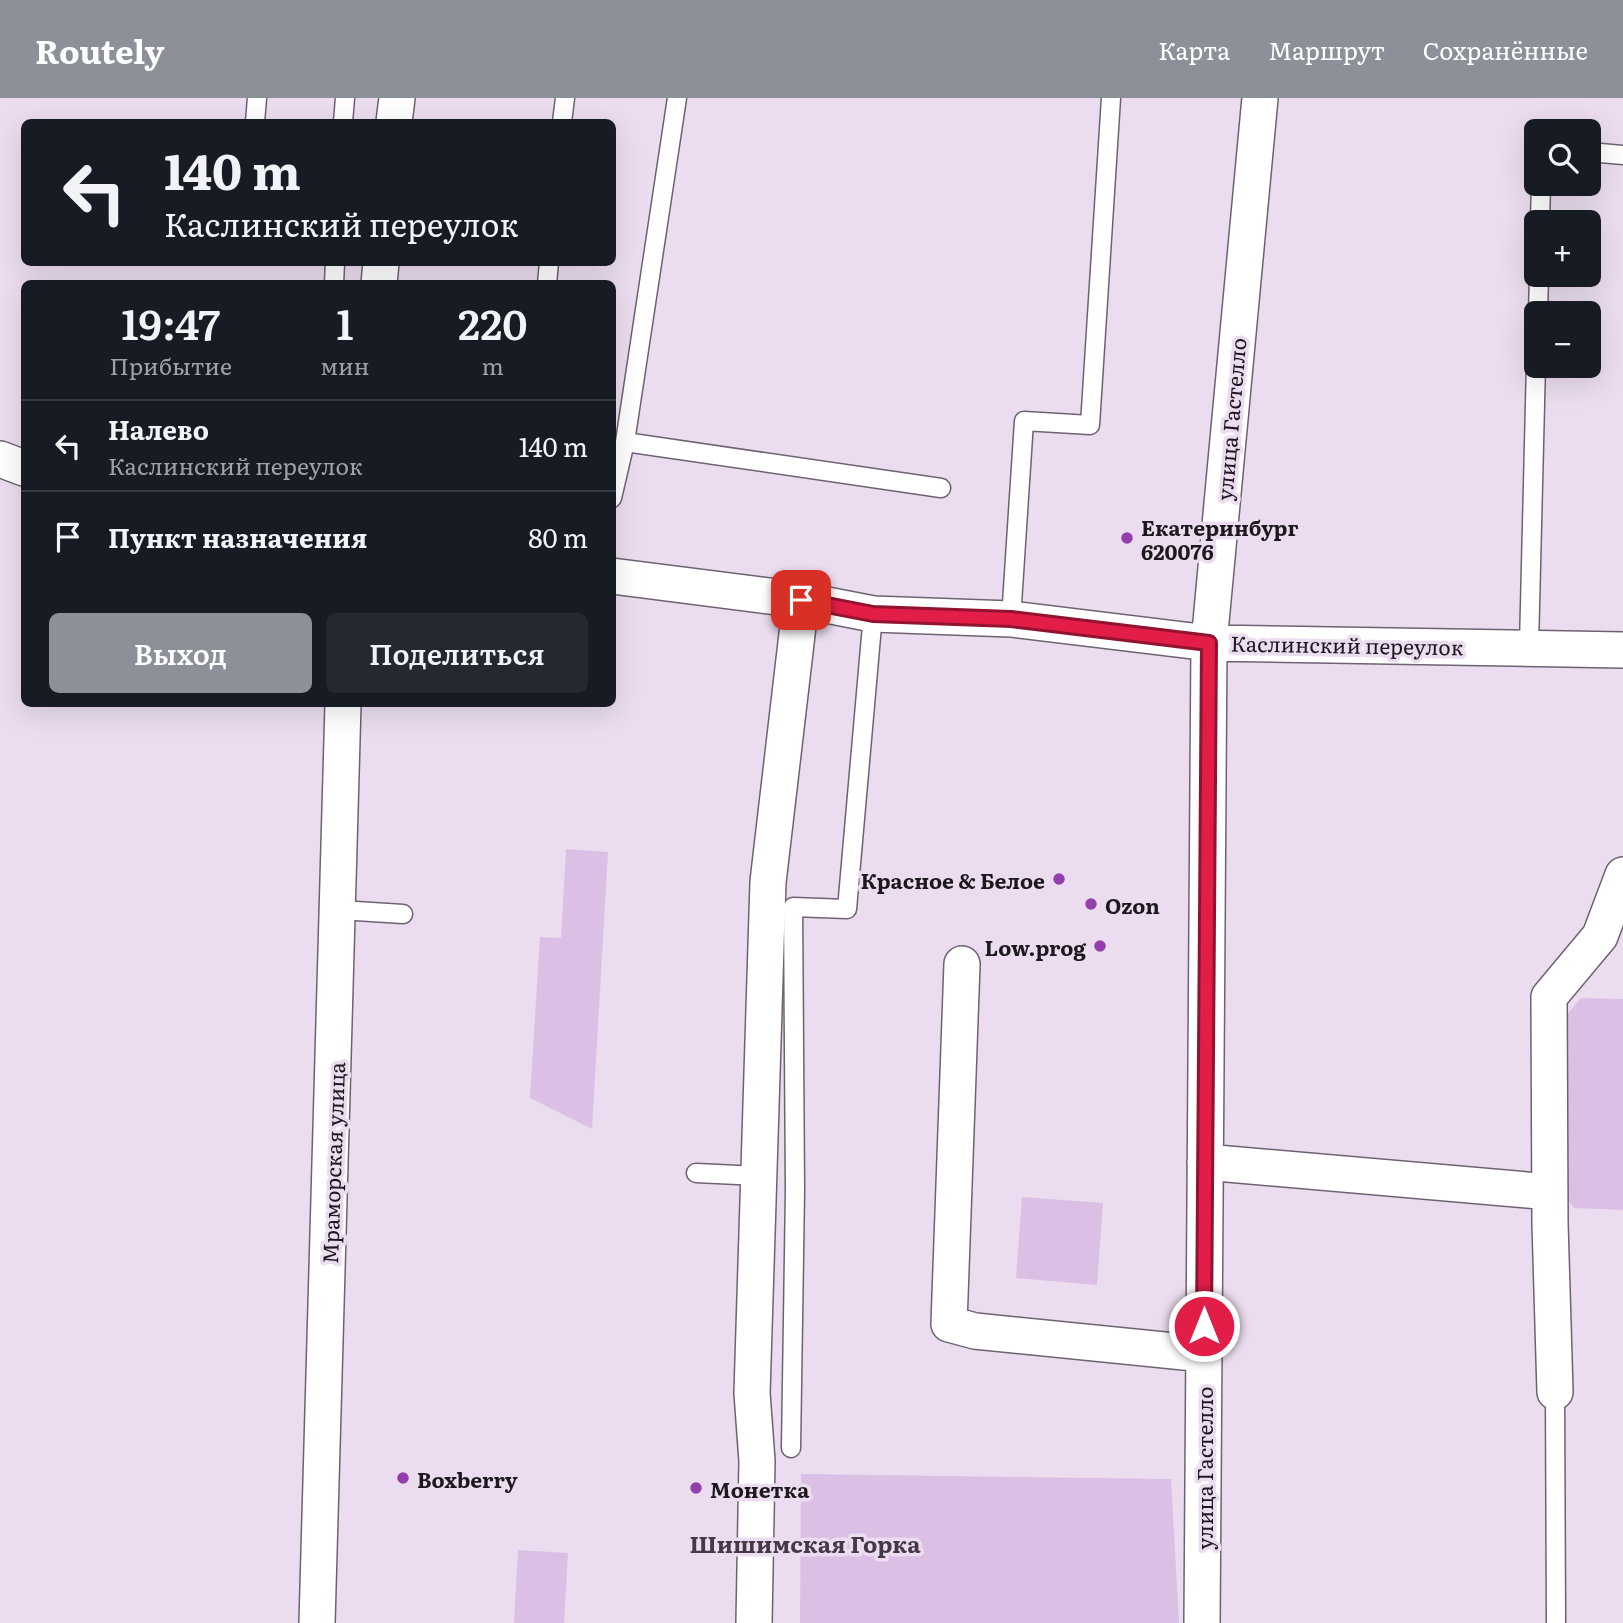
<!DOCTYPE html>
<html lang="ru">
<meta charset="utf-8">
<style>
:root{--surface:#171b24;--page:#242831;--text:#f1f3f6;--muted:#9ea1a6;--line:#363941;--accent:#8c9099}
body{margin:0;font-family:Literata,serif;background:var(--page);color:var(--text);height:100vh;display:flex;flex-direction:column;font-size:26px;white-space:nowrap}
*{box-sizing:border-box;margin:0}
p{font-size:23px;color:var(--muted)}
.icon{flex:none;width:38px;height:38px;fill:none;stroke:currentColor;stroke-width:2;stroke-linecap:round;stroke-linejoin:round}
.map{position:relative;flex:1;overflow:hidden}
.panel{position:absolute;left:21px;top:182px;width:595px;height:427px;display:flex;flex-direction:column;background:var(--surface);border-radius:10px;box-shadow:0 7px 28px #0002}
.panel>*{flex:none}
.top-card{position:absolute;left:21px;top:21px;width:595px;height:147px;border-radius:10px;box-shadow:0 7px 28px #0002;background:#171b24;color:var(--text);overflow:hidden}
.tools{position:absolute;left:1524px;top:21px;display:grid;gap:14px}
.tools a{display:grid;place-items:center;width:77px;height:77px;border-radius:10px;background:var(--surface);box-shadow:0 7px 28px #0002;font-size:35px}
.pin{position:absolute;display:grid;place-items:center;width:60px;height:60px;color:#fff;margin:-30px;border-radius:14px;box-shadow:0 4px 10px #0006}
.me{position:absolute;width:77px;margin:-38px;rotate:0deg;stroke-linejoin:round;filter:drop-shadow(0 0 5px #0008)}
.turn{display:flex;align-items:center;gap:24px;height:147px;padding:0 28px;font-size:32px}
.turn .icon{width:91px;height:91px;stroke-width:2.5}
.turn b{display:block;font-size:49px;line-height:60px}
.eta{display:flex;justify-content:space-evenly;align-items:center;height:119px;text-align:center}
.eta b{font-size:42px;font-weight:600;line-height:49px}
.primary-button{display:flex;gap:14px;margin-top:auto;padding:14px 28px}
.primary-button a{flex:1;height:80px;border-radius:10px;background:var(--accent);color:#fff;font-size:28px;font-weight:600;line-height:80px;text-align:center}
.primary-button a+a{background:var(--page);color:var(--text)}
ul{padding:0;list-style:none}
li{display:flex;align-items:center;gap:21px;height:91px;padding:0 28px;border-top:2px solid var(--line)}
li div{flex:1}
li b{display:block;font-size:26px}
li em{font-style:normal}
header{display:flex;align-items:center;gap:42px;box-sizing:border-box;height:98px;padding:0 35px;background:var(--accent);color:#fff}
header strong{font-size:33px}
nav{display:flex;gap:38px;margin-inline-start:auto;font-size:24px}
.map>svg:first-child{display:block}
.green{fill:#dcbfe5}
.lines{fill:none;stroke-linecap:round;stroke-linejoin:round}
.lane-casing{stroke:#6e6272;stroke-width:21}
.street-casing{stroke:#6e6272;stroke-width:38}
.lane{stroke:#fff;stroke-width:18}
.street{stroke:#fff;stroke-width:35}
.route-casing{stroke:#92132f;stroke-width:18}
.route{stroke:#e11d48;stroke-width:12}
.poi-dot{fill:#933eab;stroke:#ebddef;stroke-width:2.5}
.labels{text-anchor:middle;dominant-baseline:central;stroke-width:7;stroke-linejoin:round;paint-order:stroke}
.street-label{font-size:21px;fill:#1d181f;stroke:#ebddef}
.poi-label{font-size:21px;font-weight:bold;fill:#1d181f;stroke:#ebddef;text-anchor:start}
.neighbourhood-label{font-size:23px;font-weight:bold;fill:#453948;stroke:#ebddef}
</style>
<header>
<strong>Routely</strong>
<nav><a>Карта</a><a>Маршрут</a><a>Сохранённые</a></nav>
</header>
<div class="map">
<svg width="1623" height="1525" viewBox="0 0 1623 1525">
<rect width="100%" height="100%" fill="#ebddef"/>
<path class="green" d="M566 751 608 754 592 1031 530 1000 540 839 561 840Z
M1581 900 1623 901V1112L1574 1110 1564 1098 1565 919Z
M1022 1099 1103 1105 1097 1187 1016 1180Z
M801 1376 1171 1381 1179 1525H800Z
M518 1452 568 1455 564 1525H514Z"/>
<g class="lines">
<g class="lane-casing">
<path id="lane" d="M255 24 257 0
M343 24 345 0
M562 24 565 0
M1589 54 1623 57
M1540 124 1541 86
M334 186 335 164
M547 186 549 164
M1538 215 1539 177
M625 344 941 390
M612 400 625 344 677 0
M1011 521 1024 323 1090 327 1111 0
M1529 548 1536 265
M340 812 403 816
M696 1075 759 1078
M1555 1294 1556 1525
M791 1350 795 1092 793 809 847 811 873 516"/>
</g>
<g class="street-casing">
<path id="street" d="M394 24 397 0
M379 186 381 164
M0 361 24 370
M612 478 801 502 873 516 1011 521 1209 545 1623 552
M962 866 949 1226 975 1233 1204 1256
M1205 1064 1550 1094
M1555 1294 1550 1125 1549 899 1600 838 1623 777
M317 1525 343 606
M754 1525 757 1363 752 1295 768 784 801 502
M1202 1525 1209 545 1260 0"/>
</g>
<use href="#lane" class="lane"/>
<use href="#street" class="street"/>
</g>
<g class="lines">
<g class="route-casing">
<path id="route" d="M801 502 873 516 1011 521 1209 545 1204 1228"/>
</g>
<use href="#route" class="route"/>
</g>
<g class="poi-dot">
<circle cx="1127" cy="440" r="7"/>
<circle cx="1059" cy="781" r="7"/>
<circle cx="1091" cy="806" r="7"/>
<circle cx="1100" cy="848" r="7"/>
<circle cx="403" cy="1380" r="7"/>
<circle cx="696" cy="1390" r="7"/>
</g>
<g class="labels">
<g class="street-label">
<text transform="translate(1230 321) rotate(-85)">улица Гастелло</text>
<text transform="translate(1347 546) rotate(1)">Каслинский переулок</text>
<text transform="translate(332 1065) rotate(-88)">Мраморская улица</text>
<text transform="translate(1203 1370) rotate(-90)">улица Гастелло</text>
</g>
<g class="poi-label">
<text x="1141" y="428">Екатеринбург<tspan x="1141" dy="24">620076</tspan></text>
<text x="1045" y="781" text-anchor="end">Красное &amp; Белое</text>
<text x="1105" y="806">Ozon</text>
<text x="1086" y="848" text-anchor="end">Low.prog</text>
<text x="417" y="1380">Boxberry</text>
<text x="710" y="1390">Монетка</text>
</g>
<g class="neighbourhood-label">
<text x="805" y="1445">Шишимская Горка</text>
</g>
</g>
</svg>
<div class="tools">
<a><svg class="icon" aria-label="search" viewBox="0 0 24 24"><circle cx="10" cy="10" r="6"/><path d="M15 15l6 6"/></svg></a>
<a>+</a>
<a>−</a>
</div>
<div class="pin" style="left:801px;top:502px;background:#d93025"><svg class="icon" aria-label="arrive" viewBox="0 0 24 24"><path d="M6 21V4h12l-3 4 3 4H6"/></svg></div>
<svg class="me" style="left:1204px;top:1228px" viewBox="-20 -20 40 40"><circle r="17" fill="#e11d48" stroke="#fff" stroke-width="3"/><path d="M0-11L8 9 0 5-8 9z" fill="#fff"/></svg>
<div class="top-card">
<div class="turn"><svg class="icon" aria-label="left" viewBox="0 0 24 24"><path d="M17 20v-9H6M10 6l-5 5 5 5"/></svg><div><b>140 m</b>Каслинский переулок</div></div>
</div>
<section class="panel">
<div class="eta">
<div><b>19:47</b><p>Прибытие</p></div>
<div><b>1</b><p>мин</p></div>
<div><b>220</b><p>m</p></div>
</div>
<ul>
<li><svg class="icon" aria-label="left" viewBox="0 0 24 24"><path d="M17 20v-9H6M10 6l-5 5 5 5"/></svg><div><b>Налево</b><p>Каслинский переулок</p></div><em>140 m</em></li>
<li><svg class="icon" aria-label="arrive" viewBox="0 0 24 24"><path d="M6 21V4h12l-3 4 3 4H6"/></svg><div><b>Пункт назначения</b></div><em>80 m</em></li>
</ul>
<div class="primary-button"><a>Выход</a><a>Поделиться</a></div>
</section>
</div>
